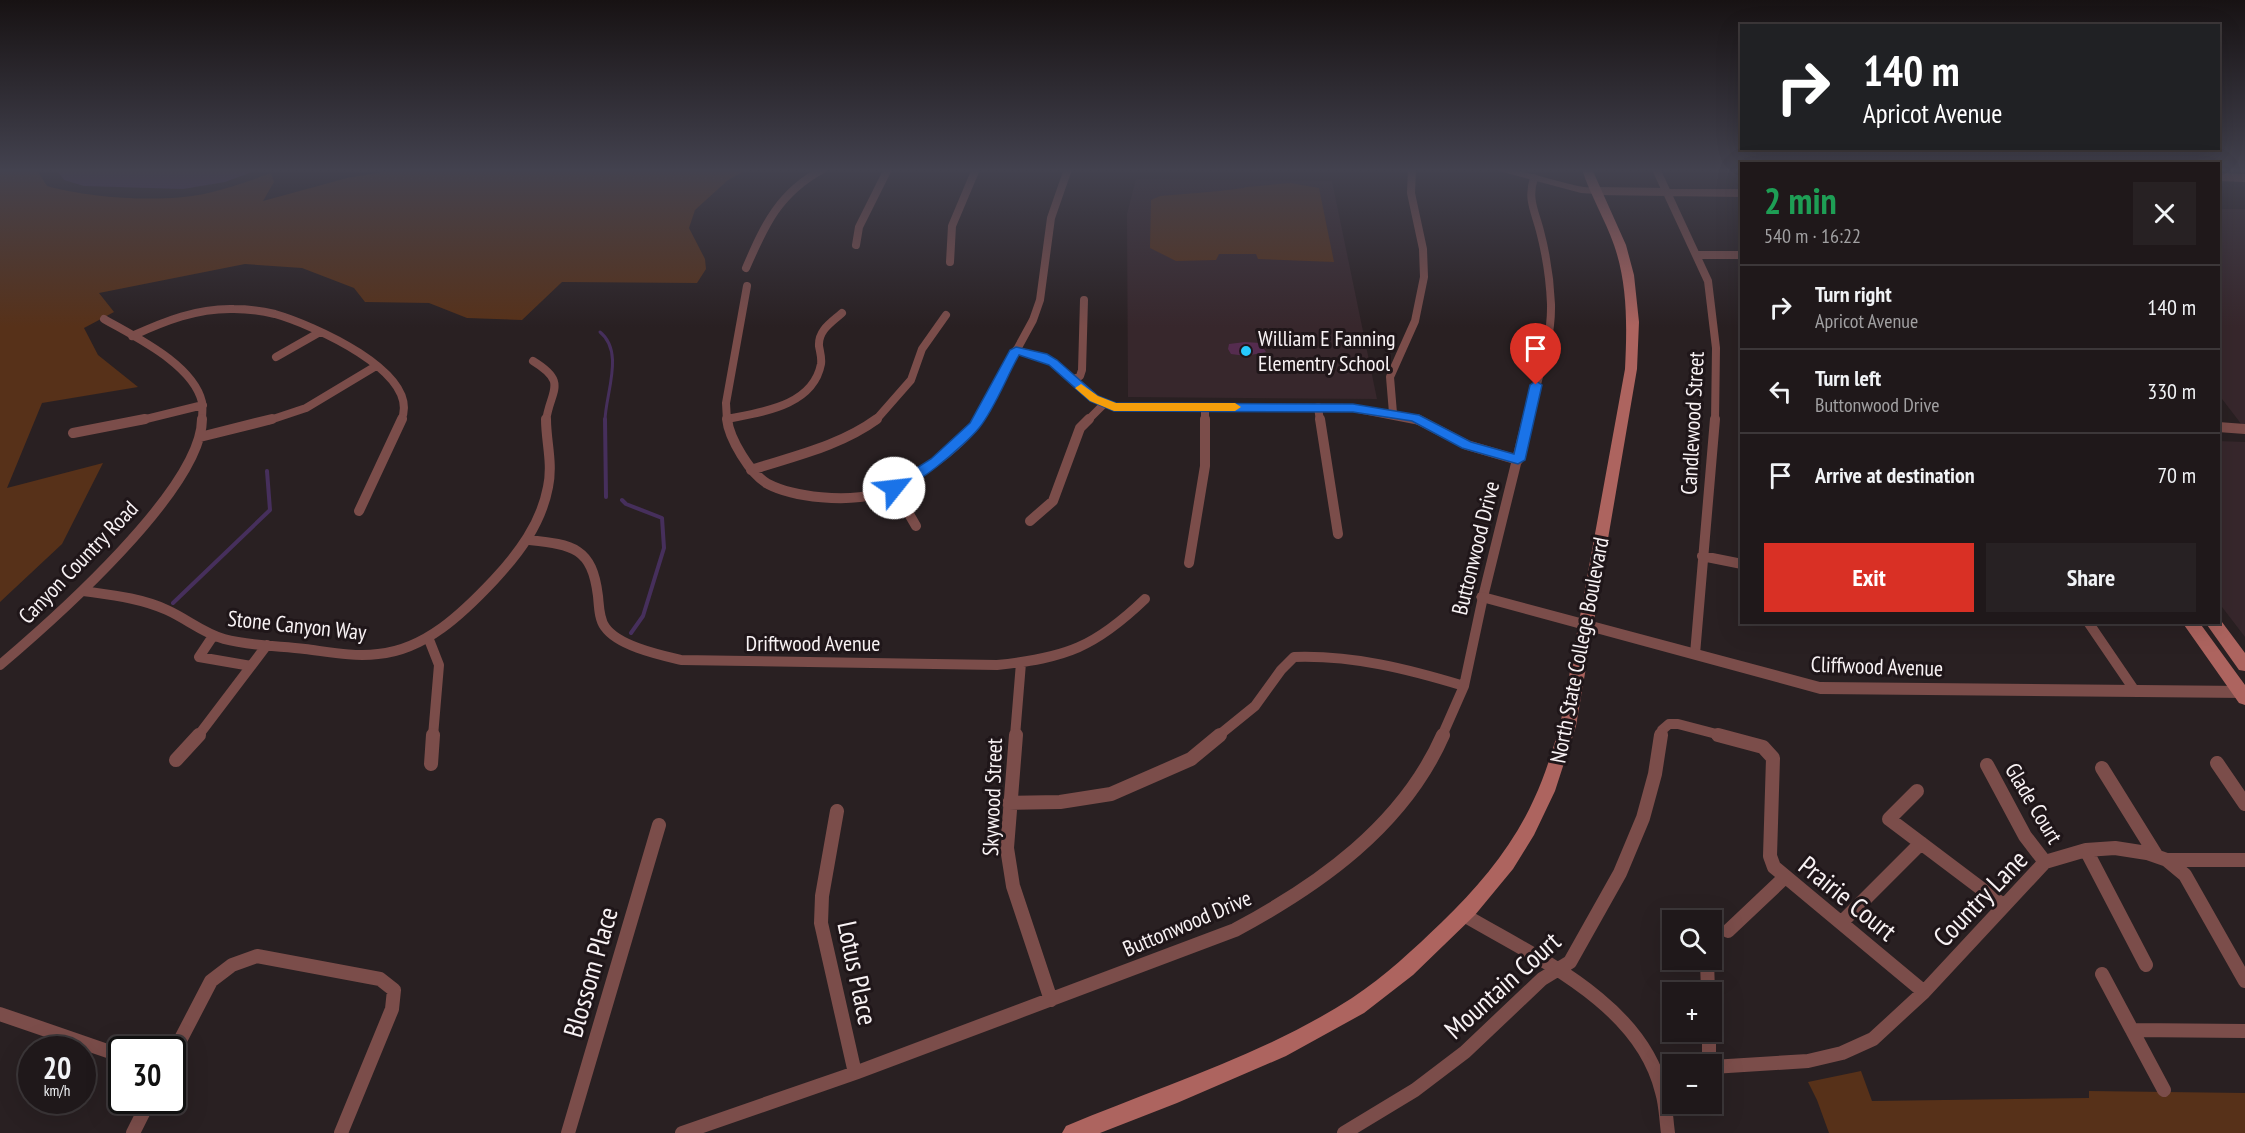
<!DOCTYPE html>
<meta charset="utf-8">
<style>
:root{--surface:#1f181a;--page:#272123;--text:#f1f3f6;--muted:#a1a0a2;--line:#3c3739;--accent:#d93025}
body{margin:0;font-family:"PT Sans Narrow",sans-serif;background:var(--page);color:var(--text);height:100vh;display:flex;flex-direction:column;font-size:22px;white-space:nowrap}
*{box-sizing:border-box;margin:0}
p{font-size:20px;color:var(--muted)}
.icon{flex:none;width:33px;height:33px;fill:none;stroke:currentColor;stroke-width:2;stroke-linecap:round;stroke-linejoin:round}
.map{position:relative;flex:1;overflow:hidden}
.details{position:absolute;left:1740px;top:162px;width:480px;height:462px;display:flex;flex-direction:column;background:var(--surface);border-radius:0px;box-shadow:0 6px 24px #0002,0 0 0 2px var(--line)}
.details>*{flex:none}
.top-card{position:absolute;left:1740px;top:24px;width:480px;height:126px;border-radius:0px;box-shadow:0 6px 24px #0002,0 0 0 2px var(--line);background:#202124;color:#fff;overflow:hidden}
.tools{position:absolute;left:1662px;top:910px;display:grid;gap:12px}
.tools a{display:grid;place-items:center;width:60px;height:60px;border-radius:0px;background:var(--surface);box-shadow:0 6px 24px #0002,0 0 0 2px var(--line);font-size:30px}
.speed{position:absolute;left:18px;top:1036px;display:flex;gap:12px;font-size:30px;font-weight:700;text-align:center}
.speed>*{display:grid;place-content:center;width:78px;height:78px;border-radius:50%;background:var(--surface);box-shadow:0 6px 24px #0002,0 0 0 2px var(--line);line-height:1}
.speed small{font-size:15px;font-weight:400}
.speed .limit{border:3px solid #111;border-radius:9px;background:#fff;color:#111}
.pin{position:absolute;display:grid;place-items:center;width:51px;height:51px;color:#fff;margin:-62px -26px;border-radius:50% 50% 50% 0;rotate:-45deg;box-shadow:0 0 6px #0007}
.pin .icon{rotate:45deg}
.me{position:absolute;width:66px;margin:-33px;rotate:61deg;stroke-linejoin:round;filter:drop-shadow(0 0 4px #0008)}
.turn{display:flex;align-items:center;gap:21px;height:126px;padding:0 24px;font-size:27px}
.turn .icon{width:78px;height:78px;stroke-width:2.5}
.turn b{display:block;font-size:42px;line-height:51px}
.round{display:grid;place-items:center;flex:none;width:63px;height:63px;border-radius:0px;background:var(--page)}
.overview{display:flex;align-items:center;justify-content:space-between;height:102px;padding:0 24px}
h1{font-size:36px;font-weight:700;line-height:45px;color:#1e9e55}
.primary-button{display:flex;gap:12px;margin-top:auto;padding:12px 24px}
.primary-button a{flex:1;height:69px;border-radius:0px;background:var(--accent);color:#fff;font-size:24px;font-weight:700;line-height:69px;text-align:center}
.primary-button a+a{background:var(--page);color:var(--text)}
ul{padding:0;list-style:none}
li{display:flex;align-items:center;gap:18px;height:84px;padding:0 24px;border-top:2px solid var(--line)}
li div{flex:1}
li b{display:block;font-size:22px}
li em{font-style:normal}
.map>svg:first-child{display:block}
.built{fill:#37272c}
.green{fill:#573119}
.water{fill:#462f5c}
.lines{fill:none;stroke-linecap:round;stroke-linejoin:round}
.stream-far1{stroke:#462f5c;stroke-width:3}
.stream{stroke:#462f5c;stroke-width:4}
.building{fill:#552c4f}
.minor-far2{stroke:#7b4d4a;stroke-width:8}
.minor-far1{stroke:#7b4d4a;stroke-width:10}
.minor{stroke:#7b4d4a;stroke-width:14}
.tertiary{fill:#7b4d4a;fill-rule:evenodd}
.secondary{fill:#ad645f;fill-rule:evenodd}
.route{fill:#1a73e8;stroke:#114b97;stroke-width:1.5}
.slow{fill:#f59e0b}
.poi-dot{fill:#26c9fe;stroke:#1f1619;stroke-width:2}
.labels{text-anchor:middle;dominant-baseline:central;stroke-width:6;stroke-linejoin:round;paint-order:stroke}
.poi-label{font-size:22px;fill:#f8f2f4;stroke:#1f1619;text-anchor:start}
.street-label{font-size:22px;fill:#f8f2f4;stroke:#1f1619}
.near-street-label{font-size:27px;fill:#f8f2f4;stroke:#1f1619}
</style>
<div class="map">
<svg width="2245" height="1133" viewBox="0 0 2245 1133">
<rect width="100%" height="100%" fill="#292022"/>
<path class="built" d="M1136 179 1332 181 1377 399 1128 397 1127 214Z
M2218 209H2245V429L2219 395Z
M2218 441 2245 442V637L2219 603Z"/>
<path class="green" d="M0 169H39L38 172 47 186C89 198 161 203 204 194 227 189 249 181 271 173L274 182 263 201 347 178 402 169H748L728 180 695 210 689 228 705 259 706 269 697 283 562 282 522 320 467 318 429 303 365 302 354 288 302 268 245 264 99 293 114 312 84 328 98 355 138 387 42 403 7 488 103 463 62 544 0 602Z
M1290 183 1319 188 1334 262 1258 259 1256 254H1219L1216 260 1176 261 1150 248 1151 200 1160 196C1173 195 1240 190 1247 187Z
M1861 1071 1872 1101 2089 1098V1091L2245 1093V1133H1829L1817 1100 1808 1082Z"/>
<path class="water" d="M56 169H260L225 182 183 189 84 186 64 180Z"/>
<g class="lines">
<path class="stream-far1" d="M600 332C625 352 605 395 605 421"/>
<path class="stream" d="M605 419 606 497
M622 500 626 504 662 518 664 548 643 616 631 633
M173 603 270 510 267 471"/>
</g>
<path class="building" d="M1245 342 1260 343 1266 352 1246 356 1231 354 1228 349 1229 344Z"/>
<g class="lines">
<path class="minor-far2" d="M1656 169 1708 281 1716 348 1715 421
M2218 177 2245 178
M1596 191 1742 193
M856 245 859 227 888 169
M1697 255H1742
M950 262 952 226 976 169
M746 268C765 224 779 193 823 169
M104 319C135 337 193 364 202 402 203 407 202 415 202 421
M132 336C165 321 197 308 234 309 247 309 262 311 275 314 310 324 423 372 401 421
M1016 350 1053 362 1096 399 1114 407 1353 408 1420 421
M276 357 320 332
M533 361C569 383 550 390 546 421
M1073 380 1080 376 1082 370 1084 300
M1205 407V421
M1318 407 1320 421
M1393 413 1390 377 1415 321 1424 277 1423 249 1411 193 1412 169
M727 419C762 412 813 406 821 364 822 358 820 352 819 346 818 330 832 322 842 313
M138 421 203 405
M267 421 306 408 376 366
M727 421 726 403 747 286
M875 421 911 380 922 349 946 315
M978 421 1033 320 1040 300 1051 218 1068 169
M1087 421 1104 404
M1527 421C1536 383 1552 343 1551 304 1550 279 1546 254 1540 231 1535 211 1527 199 1534 178"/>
<path class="minor-far1" d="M727 419C729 438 750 474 768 484 795 498 847 502 876 494 907 486 962 446 979 419
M1320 419 1338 534
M1417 419 1467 445 1518 460
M2218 427 2245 429
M73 433 145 419
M200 437 272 419
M751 470C794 456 840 446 877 419
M894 488 916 526
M359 511 402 419
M1030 521 1053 501 1080 428 1089 419
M529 540C573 545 592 547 598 596 599 606 599 619 605 627 618 646 660 655 681 660L997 665C1066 658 1095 647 1145 599
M1702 556 1742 564
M1189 563 1205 466V419
M83 591C111 595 141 598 167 610 187 619 203 633 224 639 250 646 278 646 305 649 329 652 354 657 378 654 425 650 463 613 494 580 519 553 541 524 548 487 553 463 546 442 546 419
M2088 622 2135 691
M213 636 199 657 251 666
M428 637 439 665 433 736
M1695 654 1715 419
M0 665C53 620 202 489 202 419
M198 736 267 645
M1015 736 1021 663
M1218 736 1255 706 1281 670 1294 657C1353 655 1408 669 1464 686
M1442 736 1464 686 1483 597 1527 419
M1661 736 1662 730 1669 724H1678L1724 736"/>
<path class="minor" d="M1016 735 1007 848 1013 886 1051 1000
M1718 735 1763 747 1773 758 1770 856 1774 867 1924 992
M176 760 199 735
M2217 763 2245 804
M431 764 433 735
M1987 765 2025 836 2045 862
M2102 768 2156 855
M1917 791 1889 819 2003 905
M1009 803 1060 802 1111 794 1191 759 1220 735
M837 811 822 896 821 923 855 1073
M2086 850 2146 965
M2167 860H2245
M1464 915C1535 957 1641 1003 1662 1092 1666 1105 1666 1119 1668 1133
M1841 923 1921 843
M1728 931 1784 878
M1707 960 1708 993
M2102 974 2164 1090
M0 1014 122 1056
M2132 1030 2245 1031
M1709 1032V1065
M172 1056 211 981 232 965 257 956 380 979 394 990 392 1009 341 1133
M1712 1067 1808 1061 1842 1053 1873 1039 1924 992 2045 862 2086 850 2115 848 2147 853 2167 860 2185 875 2245 981
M1656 1072 1672 1070
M133 1133 149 1101
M568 1133 659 825
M682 1133 855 1073 1235 930C1319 885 1403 826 1443 735
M1344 1133 1415 1090 1465 1052 1542 979 1570 962 1620 873 1643 818 1655 774 1661 735"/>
<path class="tertiary" d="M1492 169C1521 168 1550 180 1578 186 1586 188 1594 186 1601 191L1596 194 1581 193Z
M1483 592 1820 682 2245 686V698L1820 694 1478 601 1476 597 1478 593Z"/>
<path class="secondary" d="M1582 169H1592L1626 245 1634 275 1639 322 1637 369 1576 726 1555 791 1534 835 1513 869 1475 915 1413 975 1364 1013 1286 1056 1177 1103 1100 1133H1062L1066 1126C1161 1086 1264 1055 1352 998 1385 976 1414 949 1442 922 1479 886 1513 846 1534 799 1545 776 1552 751 1560 726L1625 369C1627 328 1628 285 1614 245 1605 219 1590 195 1582 169Z
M2219 618 2245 653V671L2239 670 2205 622H2218Z
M2182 622H2199L2245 685V705L2239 703Z"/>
</g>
<linearGradient id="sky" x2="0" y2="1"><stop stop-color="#171213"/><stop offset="0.52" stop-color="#43424f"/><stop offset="1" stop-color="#43424f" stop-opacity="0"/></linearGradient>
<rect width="2245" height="327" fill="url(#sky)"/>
<path class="route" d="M1016 347 1047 354 1057 360 1098 396 1116 403 1353 404 1419 415 1471 442 1514 454 1530 385 1536 381 1542 385 1525 460 1518 464 1462 448 1412 421 1353 412 1114 411 1090 401 1049 365 1019 355C1007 376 994 410 979 428 967 443 907 496 890 491L888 488 890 485 931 459 970 423 1010 350Z"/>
<path class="slow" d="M1081 384 1098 396 1116 403H1235L1241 407 1235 411H1114L1090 401 1075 388Z"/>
<circle class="poi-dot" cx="1246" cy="351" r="6"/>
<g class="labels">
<g class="poi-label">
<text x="1258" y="338">William E Fanning<tspan x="1258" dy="25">Elementry School</tspan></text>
</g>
<g class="street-label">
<text transform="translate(1692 423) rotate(-87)">Candlewood Street</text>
<text transform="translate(1475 548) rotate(-76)">Buttonwood Drive</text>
<text transform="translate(78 562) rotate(-46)">Canyon Country Road</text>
<text transform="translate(297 625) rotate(6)">Stone Canyon Way</text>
<text x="813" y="643">Driftwood Avenue</text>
<text transform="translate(1579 650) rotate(-79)">North State College Boulevard</text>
<text transform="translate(1877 666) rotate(2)">Cliffwood Avenue</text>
<text transform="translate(992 797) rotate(-88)">Skywood Street</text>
<text transform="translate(2034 803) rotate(59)">Glade Court</text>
<text transform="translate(1187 923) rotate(-23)">Buttonwood Drive</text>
</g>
<g class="near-street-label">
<text transform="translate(1848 898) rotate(39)">Prairie Court</text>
<text transform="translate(1980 898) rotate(-46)">Country Lane</text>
<text transform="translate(590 972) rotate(-74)">Blossom Place</text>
<text transform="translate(858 973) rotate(78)">Lotus Place</text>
<text transform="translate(1502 985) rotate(-42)">Mountain Court</text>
</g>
</g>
</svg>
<div class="tools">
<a><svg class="icon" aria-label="search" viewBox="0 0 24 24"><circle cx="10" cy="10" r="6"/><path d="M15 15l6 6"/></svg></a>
<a>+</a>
<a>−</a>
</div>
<div class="speed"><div>20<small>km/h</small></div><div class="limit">30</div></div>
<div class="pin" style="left:1536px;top:385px;background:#d93025"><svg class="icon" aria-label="arrive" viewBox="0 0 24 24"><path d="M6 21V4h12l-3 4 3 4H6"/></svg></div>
<svg class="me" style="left:894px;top:488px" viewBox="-20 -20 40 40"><circle r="19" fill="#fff"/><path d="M0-13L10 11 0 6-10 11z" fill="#1a73e8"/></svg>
<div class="top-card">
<div class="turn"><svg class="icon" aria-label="right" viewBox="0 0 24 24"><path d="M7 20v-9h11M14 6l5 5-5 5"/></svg><div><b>140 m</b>Apricot Avenue</div></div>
</div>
<section class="details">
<div class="overview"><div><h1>2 min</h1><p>540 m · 16:22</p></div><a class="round"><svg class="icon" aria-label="close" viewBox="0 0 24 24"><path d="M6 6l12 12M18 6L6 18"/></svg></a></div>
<ul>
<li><svg class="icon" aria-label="right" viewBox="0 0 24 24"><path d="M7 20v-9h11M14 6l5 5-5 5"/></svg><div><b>Turn right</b><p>Apricot Avenue</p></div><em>140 m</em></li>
<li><svg class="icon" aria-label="left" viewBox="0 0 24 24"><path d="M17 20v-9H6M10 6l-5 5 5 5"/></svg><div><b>Turn left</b><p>Buttonwood Drive</p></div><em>330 m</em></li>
<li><svg class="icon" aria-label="arrive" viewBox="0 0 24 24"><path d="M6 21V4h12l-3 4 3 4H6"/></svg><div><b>Arrive at destination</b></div><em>70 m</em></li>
</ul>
<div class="primary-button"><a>Exit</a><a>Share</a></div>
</section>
</div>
